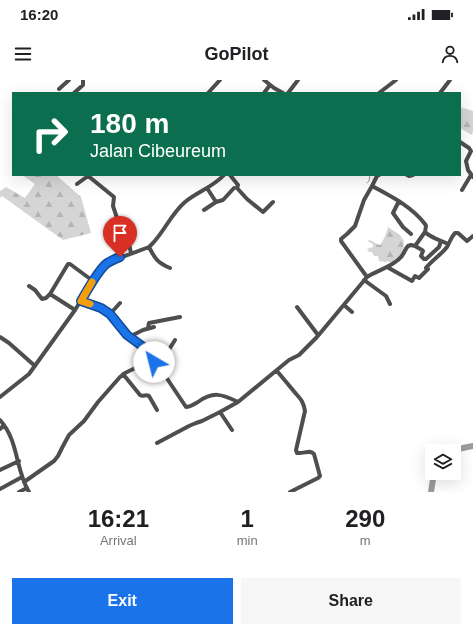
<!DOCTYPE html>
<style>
:root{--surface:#fff;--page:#f6f6f6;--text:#202124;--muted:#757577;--accent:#1a73e8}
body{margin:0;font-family:Helvetica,sans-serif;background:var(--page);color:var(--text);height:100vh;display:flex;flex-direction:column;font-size:15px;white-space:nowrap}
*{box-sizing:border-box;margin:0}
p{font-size:13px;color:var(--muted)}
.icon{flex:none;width:22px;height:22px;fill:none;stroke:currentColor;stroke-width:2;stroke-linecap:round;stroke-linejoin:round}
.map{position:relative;height:412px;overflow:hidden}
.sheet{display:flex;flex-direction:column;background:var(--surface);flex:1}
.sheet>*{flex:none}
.top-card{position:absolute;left:12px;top:12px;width:449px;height:84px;border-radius:0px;box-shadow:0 4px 16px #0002;background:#0b6e4f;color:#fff;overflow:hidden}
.tools{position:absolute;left:425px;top:364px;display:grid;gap:8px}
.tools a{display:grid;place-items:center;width:36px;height:36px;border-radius:0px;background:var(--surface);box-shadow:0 4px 16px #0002;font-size:20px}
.pin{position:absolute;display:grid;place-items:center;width:34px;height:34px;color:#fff;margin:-41px -17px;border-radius:50% 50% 50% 0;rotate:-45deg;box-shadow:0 0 4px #0007}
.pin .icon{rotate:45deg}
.me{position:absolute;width:44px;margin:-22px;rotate:323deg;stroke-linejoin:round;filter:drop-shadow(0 0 3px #0008)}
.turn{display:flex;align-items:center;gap:14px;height:84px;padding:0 12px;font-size:18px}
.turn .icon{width:52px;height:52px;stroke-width:2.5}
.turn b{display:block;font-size:28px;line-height:34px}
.eta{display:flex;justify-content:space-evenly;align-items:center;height:68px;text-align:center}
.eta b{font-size:24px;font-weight:600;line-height:28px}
.button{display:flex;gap:8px;margin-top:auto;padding:8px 12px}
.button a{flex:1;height:46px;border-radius:0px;background:var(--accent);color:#fff;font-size:16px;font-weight:600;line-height:46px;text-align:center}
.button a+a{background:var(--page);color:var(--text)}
.status{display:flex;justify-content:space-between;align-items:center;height:28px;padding:0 20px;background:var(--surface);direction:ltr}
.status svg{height:11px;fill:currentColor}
header{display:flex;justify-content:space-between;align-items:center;height:52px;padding:0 12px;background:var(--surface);font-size:18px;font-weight:600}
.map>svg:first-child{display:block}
.forest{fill:url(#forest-firs)}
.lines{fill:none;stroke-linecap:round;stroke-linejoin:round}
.stream{stroke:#9c9c9c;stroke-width:1}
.river{stroke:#9c9c9c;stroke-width:6}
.minor{stroke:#4e4e4e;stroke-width:4}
.route-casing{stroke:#114b97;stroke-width:10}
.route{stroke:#1a73e8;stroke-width:7}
.slow{stroke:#f59e0b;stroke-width:7}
</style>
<div class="status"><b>16:20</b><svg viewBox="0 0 49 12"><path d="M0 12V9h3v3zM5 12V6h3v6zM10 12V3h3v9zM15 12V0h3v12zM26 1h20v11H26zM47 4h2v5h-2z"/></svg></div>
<header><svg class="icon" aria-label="menu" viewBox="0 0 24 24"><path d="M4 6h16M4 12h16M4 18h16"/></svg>GoPilot<svg class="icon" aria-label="person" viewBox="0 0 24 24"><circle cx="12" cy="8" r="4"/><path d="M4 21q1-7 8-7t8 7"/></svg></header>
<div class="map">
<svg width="473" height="412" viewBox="0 0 473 412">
<defs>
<pattern id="forest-firs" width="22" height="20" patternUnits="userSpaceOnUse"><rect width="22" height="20" fill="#d5d5d5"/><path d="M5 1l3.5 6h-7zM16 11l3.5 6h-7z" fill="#b5b5b5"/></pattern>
</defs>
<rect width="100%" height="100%" fill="#fff"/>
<path class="forest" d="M460 27 473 31V51L472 55 460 48Z
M22 95H56L81 117 91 153 63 160 2 116 0 118V111L6 107 25 118 35 104Z
M388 147 400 155 404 161C403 174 402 176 392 183L387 181 386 182 379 181 378 176H374L372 172H369L367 169 373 167V164L369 162 368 160C373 160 375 164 380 165 384 160 386 154 388 147Z"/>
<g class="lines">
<path class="stream" d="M367 103 369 101 370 95"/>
<path class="river" d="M450 371 458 369 473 366
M431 412 433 399 435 393"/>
<path class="minor" d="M264 0 274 8 283 13
M59 9 69 0
M74 13 83 5V0
M208 13 220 0
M264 13 270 5
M288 13 298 0
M379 13 396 0
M440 13 450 0
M460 62 469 68 471 71 466 81 468 90 473 97
M87 95 114 117 113 126 122 153 129 164 131 173
M230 95 238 105 237 108 247 119 263 132 273 122
M407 95 409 96 413 95
M77 104 88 96
M372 106C392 117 411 126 425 144L426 146 425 152C431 158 440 160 448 164
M207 108 216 122 223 120 234 108
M462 110 471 95
M399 121 393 133 403 147 411 154
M204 130 216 122
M425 152 415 166 422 170 423 171 421 176 424 179H426L439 167 441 161
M149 167C155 179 158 183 170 188
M387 187 412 201 415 196 419 198 428 189 426 188C432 180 441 175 447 167 450 162 451 157 455 153H458L467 161 473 156
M367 197C376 191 394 186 401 177 404 174 405 169 408 166L411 165 415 166
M364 200 386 216 390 224
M29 206 35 210 42 219 46 218 50 214
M81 221 101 229 110 234 127 255 139 263 146 270 151 279 160 288 186 327C191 327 194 324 198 322 213 311 222 314 238 322L289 280 299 275 317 257 367 197 341 161V159L347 154 355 146 364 120 372 106 377 96 379 95
M344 225 352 232
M297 227 318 255
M75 230 50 214 68 184H70L93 201
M110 234 120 223
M148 248 149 243 180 237
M0 257 9 263 35 286
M129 257 143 250 154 247
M277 291C282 297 287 303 292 309 299 318 303 319 305 331L296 370 297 373C304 374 310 369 314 374L320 396 318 398 290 412
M123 294 140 315C143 317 146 314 149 316L157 330
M0 317 29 294 75 230 93 201 104 186 109 182 149 167 152 164C164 152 171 134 185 122 197 112 213 107 224 95
M0 340C19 361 15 389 29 412
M0 349 4 345
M232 350 220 332 238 322
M157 363 189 346 196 343 202 341 220 332
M0 390 19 381
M24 402 54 381 58 376 63 366 69 355 84 341 98 322 120 297 125 293 156 278 170 268 175 260
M0 409 22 397
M19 412 27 408"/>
</g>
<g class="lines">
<g class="route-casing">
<path id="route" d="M120 177C115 179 110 181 106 184 97 192 87 211 81 221L101 228 110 234 127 255 142 266 154 282"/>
</g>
<use href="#route" class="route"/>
<path class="slow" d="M90 224 81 221 92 202"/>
</g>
</svg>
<div class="tools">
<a><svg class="icon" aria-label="layers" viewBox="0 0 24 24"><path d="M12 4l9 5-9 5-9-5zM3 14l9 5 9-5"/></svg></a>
</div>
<div class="pin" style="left:120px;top:177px;background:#d93025"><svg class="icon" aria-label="arrive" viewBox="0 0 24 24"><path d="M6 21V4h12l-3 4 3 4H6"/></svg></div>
<svg class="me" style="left:154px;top:282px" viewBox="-20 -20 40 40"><circle r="19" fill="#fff"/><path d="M0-13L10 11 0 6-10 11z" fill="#1a73e8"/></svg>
<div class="top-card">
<div class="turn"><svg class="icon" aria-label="right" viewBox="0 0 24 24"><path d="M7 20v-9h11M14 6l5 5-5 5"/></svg><div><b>180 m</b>Jalan Cibeureum</div></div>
</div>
</div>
<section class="sheet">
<div class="eta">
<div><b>16:21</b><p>Arrival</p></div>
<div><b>1</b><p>min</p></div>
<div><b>290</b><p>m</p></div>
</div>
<div class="button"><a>Exit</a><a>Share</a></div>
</section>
